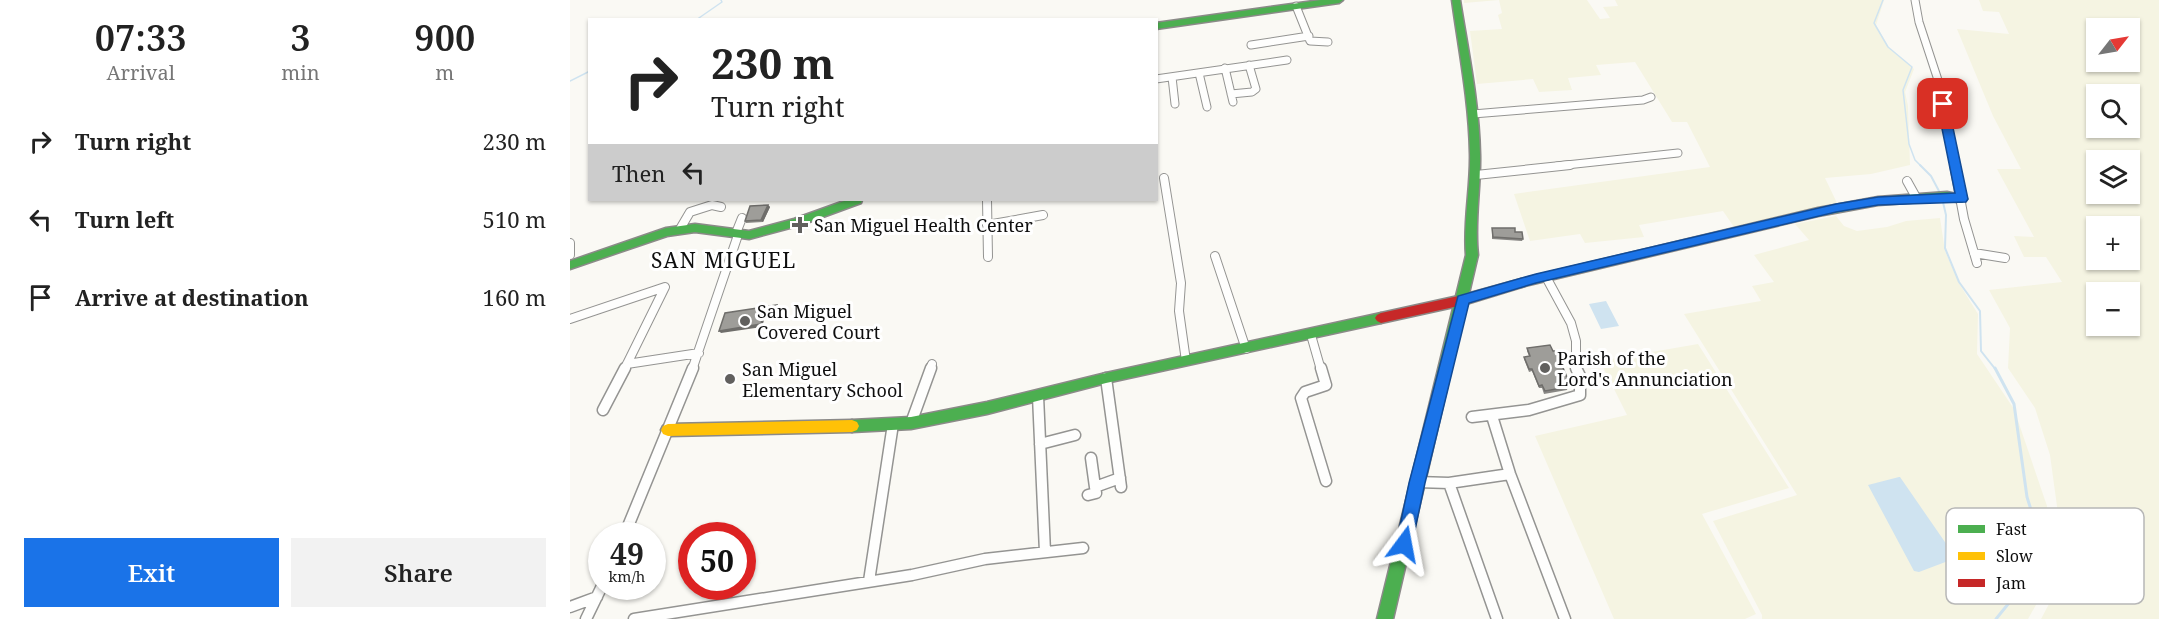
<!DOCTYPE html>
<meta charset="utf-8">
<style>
:root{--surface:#fff;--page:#f2f2f2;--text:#222;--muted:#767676;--accent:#1a73e8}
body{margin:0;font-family:"Noto Serif",serif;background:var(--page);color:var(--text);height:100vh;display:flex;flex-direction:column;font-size:22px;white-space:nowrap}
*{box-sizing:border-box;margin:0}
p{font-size:20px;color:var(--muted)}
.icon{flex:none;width:33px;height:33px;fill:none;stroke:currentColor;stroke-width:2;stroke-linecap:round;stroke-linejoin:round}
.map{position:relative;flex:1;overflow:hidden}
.side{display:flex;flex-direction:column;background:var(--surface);width:570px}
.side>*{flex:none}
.top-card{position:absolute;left:18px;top:18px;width:570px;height:183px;border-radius:0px;box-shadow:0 2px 4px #0004;background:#fff;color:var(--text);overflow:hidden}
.needle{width:39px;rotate:59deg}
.controls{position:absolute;left:1516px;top:18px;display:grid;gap:12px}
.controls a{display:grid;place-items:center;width:54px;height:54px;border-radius:0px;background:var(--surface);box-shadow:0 2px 4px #0004;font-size:30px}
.speed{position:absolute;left:18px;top:522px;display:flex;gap:12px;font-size:30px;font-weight:700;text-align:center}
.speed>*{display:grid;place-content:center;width:78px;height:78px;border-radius:50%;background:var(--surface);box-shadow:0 2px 4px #0004;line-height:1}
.speed small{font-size:15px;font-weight:400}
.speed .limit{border:9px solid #d22;background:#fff;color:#111}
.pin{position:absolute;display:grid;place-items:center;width:51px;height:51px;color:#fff;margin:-26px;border-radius:12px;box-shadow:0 3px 9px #0006}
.me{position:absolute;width:66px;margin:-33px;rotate:13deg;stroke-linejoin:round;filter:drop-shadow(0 0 4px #0008)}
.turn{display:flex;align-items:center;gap:21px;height:126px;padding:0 24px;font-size:27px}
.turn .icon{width:78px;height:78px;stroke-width:2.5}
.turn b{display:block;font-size:42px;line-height:51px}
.then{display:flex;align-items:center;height:57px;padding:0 24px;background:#0003;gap:12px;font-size:22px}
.eta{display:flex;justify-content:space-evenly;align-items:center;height:102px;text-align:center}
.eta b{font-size:36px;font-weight:600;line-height:42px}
.cta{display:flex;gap:12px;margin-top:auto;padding:12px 24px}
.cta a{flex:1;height:69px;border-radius:0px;background:var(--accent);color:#fff;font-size:24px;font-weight:600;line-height:69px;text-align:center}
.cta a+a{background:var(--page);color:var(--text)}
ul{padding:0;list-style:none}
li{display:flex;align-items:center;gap:18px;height:78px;padding:0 24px}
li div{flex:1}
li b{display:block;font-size:22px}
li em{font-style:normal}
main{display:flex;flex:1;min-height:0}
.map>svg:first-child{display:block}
.farmland{fill:#f5f4e2;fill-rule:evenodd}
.water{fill:#cfe3f0}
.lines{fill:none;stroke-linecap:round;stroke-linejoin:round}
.stream-far2{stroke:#cfe3f0;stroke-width:1.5}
.stream-far1{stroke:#cfe3f0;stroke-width:2}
.stream{stroke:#cfe3f0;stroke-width:3}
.street-far2-casing{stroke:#949492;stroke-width:9}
.street-far1-casing{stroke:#949492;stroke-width:10}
.street-casing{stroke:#949492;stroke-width:13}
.fast-casing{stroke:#8b8a88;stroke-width:3}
.slow-casing{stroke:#8b8a88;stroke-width:3}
.jam-casing{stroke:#8b8a88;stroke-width:3}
.street-far2{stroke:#fefefd;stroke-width:7}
.street-far1{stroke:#fefefd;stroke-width:8}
.street{stroke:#fefefd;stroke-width:10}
.fast{fill:#4caf50;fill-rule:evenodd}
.slow{fill:#ffc107;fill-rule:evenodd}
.jam{fill:#c62828;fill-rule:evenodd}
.wall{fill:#888784}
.shaded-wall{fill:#6f6e6b}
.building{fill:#9e9d99;stroke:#6f6e6b;stroke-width:1.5}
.route{fill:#1a73e8;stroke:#114b97;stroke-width:1.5}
.poi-dot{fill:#61605e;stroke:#fff;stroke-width:2}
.labels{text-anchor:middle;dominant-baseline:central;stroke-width:6;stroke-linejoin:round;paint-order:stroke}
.poi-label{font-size:18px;fill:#0e0e0e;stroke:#fff;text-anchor:start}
.quarter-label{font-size:21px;letter-spacing:1.5px;fill:#0e0e0e;stroke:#fff}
.key{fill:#fff;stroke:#b7b7b7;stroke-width:1.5}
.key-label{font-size:16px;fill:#0e0e0e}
</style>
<main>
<section class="side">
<div class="eta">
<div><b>07:33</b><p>Arrival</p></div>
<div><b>3</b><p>min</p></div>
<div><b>900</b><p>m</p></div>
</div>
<ul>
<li><svg class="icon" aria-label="right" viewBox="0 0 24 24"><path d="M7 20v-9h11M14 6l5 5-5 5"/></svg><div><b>Turn right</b></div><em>230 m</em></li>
<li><svg class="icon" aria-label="left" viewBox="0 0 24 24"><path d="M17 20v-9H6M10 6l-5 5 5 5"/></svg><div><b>Turn left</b></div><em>510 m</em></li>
<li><svg class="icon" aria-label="arrive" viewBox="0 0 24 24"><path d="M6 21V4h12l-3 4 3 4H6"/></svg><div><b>Arrive at destination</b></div><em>160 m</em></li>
</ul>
<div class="cta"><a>Exit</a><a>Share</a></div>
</section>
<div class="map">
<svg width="1589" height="619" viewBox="0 0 1589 619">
<rect width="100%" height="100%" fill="#faf9f4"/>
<path class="farmland" d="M894 0H1017L1030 19 1040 18 1033 7 1048 6 1045 0H1314L1306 25 1319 48 1344 69 1335 92 1338 106 1340 165 1301 174 1255 178 1267 203 1164 227 1153 211 1069 225 1074 237 1015 243 1010 234 960 241 944 194 1140 167 1117 122H1102L1065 62 1026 65 1031 75 998 78 1002 90 969 92 963 79 907 84 900 31 932 29 928 15 932 13 929 0 894 3Z
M1409 0H1589V619H1471L1496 572 1480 455 1465 408 1438 368 1440 328 1419 290 1492 282 1476 257H1454L1444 236 1464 237 1427 169H1451L1423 116 1387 29 1439 34 1429 12 1413 11ZM1527 28H1560V62H1527ZM1527 94H1560V128H1527ZM1527 160H1560V194H1527ZM1527 226H1560V260H1527ZM1527 292H1560V326H1527Z
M1266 216 1274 226 1287 231 1317 227 1336 221 1370 218 1375 251 1390 285 1408 314 1407 354 1444 409 1477 506 1480 580 1458 619H1192V615L1143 521 1227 495 1114 314 1191 301 1182 286 1204 282 1184 255 1239 240 1225 224Z
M1128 344 1219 488 1132 514 1186 614 1175 619H1044L965 436 1057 415 1030 361Z"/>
<path class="water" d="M1036 301 1049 326 1031 329 1019 304Z
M1329 477H1330L1386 558 1349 572 1344 571 1298 485Z"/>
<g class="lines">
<path class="stream-far2" d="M1313 0 1304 23 1318 47 1342 67 1333 90 1339 144 1345 160 1351 166
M126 20 152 2 151 0
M0 81 20 71"/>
<path class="stream-far1" d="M1350 165 1361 176 1370 193
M1372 198 1376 215 1375 248 1389 282 1410 311 1411 351 1426 370"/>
<path class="stream" d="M1425 368 1444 404 1457 497 1473 548 1460 577 1426 619"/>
<g class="street-far2-casing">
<path id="street-far2" d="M1345 0 1349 22 1369 83 1384 166
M726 6 740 41 758 42
M681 45 739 36
M655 68 663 102
M629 73 637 107
M602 77 605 104
M586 79 717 60
M661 94 682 92 686 89 679 65
M903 114 1073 100 1081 97
M987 166 1108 153"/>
</g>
<g class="street-far1-casing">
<path id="street-far1" d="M1384 165 1394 219 1407 263
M906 175 1000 165
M594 178 611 283 609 311 616 361
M1337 181 1347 199
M417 200 418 257
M417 225 473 215
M110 229 120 212 142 205 151 207
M166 233 172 218
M0 243V255
M1404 253 1435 258
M645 256 676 349
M162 257 189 254
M976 277 1001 323 1006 341V370
M0 319 95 287 54 370
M741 335 751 370
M57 364 129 353
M122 370 168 235
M360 370 362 364"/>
</g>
<g class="street-casing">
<path id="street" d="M751 368 756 385 735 392 731 398 756 481
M536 378 551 487
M468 396 475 552
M33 410 55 368
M922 416 940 474 995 619
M902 417 959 410 1010 395V376L1006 368
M341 423 361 368
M470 444 505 435
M521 458 525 487
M847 482 879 483 940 474
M879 483 927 619
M518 495 526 493 525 487 550 478
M54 536 123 368
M299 581 323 424
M0 607 27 597
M16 619 32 586
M64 619 342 575 415 559 513 548"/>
</g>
<g class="fast-casing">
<path id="fast" d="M751 0H773L769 3 586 29V23Z
M882 0H890C898 51 909 102 910 154 911 188 904 221 908 255L823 619H807L896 255C893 221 901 187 900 153 899 101 889 51 882 0Z
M1377 192 1396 196 1397 199 1392 203 1377 200 1308 205 1248 216 951 287 945 283 951 279 1248 208 1308 197Z
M277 200H292L291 203 231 225 179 239 125 232 97 236 0 269V261L96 228 125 224 179 231 224 219Z
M811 313 815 315 817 318 815 321 811 323 536 383 417 414 341 429 282 432 277 430 275 426 277 422 282 420 341 417 417 402 536 373Z"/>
</g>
<g class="slow-casing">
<path id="slow" d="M282 420 287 422 289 426 287 430 282 432 98 436 93 434 91 430 93 426 98 424Z"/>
</g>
<g class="jam-casing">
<path id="jam" d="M951 279 955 280 957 283 955 286 893 305 811 323 807 321 805 318 807 315 811 313 893 295Z"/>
</g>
<use href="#street-far2" class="street-far2"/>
<use href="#street-far1" class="street-far1"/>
<use href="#street" class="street"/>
<use href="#fast" class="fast"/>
<use href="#slow" class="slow"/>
<use href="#jam" class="jam"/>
</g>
<path class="wall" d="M198 205 200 207 193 222 176 223 175 221Z
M922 228 945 232 953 239 952 241 922 239Z
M957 348 983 351 995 363 994 365H992L999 382 998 384H996L998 387 997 390 974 394 972 388H969L962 371 959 372 954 359V357L959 356 957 351Z"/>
<path class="shaded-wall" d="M198 205 200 207 193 222 191 220Z
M150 254 154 258 150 268 145 269 141 265Z
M207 305 209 308 208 315 195 317 192 327 151 333 149 331 193 315Z"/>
<path class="building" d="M198 205 191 220 175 221 180 206Z
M922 228H945V232H952L953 239 923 237Z
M150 254 147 264 141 265 142 256Z
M207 305 206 312 193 315 191 324 149 331 155 313Z
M980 345 983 351H990L995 363H991L999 382H996L998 387 975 391 972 385 969 386 962 369H959L954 357 960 356 957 348Z"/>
<path class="route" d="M1373 101 1378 104 1398 199 1396 202 1308 205 1266 212 966 283 899 303 855 483 842 544 840 549 834 551 828 549 826 544 839 483 888 296 966 274 1266 204 1308 197 1385 193 1367 104Z"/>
<g class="poi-dot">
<path d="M227 216h6v6h6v6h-6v6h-6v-6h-6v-6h6z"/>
<circle cx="175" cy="321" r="6"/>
<circle cx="975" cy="368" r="6"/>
<circle cx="160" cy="379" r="6"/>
</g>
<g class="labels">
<g class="poi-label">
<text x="244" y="225">San Miguel Health Center</text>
<text x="187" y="311">San Miguel<tspan x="187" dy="21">Covered Court</tspan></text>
<text x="987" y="358">Parish of the<tspan x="987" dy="21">Lord's Annunciation</tspan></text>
<text x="172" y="369">San Miguel<tspan x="172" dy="21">Elementary School</tspan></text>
</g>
<g class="quarter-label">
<text x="154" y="260">SAN MIGUEL</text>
</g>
</g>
<rect x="1376" y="508" width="198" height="96" rx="9" class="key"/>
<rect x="1388" y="525" width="27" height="8" fill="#4caf50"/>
<rect x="1388" y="552" width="27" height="8" fill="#ffc107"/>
<rect x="1388" y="579" width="27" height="8" fill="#c62828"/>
<g class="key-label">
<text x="1426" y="535">Fast</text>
<text x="1426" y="562">Slow</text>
<text x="1426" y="589">Jam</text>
</g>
</svg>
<div class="controls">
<a><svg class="needle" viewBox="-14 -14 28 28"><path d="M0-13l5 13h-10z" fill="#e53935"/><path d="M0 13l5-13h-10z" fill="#767676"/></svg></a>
<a><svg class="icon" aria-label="search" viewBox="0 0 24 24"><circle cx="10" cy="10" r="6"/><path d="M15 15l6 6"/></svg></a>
<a><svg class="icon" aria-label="layers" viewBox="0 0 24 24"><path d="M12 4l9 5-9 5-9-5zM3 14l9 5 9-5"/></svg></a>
<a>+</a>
<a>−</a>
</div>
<div class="speed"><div>49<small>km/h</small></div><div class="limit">50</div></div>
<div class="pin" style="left:1373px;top:104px;background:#d93025"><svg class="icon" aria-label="arrive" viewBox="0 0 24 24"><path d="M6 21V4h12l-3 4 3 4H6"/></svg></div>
<svg class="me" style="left:834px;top:544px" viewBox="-20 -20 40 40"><path d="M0-17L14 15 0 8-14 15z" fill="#1a73e8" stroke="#fff" stroke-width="4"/></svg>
<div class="top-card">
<div class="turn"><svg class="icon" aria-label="right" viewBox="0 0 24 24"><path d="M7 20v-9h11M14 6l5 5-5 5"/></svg><div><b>230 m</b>Turn right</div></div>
<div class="then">Then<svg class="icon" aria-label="left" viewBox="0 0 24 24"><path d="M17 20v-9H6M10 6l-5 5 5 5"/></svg></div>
</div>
</div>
</main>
